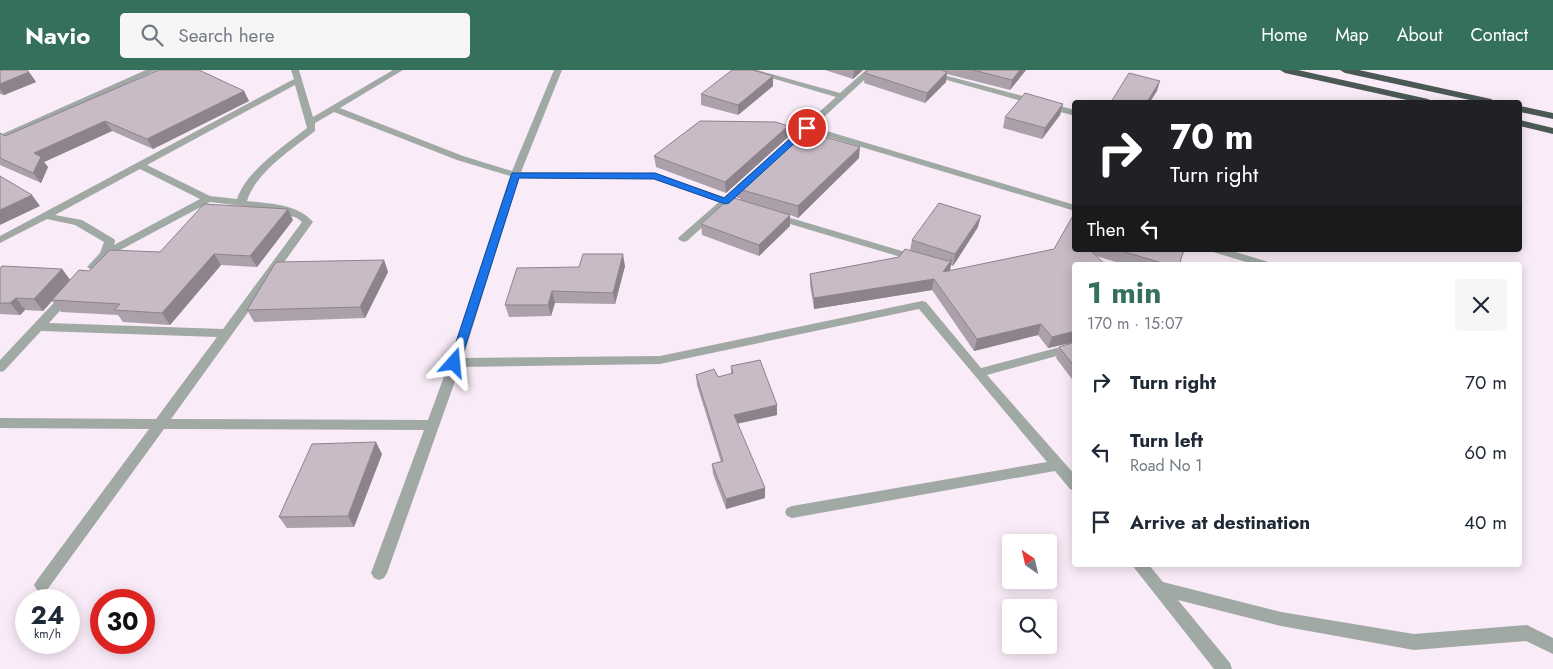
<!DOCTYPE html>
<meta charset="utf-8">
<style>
:root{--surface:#fff;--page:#f6f6f7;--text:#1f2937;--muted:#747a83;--accent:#34705b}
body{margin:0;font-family:Jost,sans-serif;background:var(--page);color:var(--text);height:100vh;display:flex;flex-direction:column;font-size:19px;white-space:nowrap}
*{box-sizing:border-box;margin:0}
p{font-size:16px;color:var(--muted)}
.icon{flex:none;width:28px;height:28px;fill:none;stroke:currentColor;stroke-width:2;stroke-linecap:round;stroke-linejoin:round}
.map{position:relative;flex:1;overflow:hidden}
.details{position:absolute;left:1072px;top:192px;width:450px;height:305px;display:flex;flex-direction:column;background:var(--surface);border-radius:5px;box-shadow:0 2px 12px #0003}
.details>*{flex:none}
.banner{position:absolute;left:1072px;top:30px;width:450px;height:152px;border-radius:5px;box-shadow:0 2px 12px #0003;background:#202124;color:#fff;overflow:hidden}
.needle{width:32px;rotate:326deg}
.controls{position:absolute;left:1002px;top:464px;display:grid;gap:10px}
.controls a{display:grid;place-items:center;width:55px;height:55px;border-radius:5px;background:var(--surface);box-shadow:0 2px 12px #0003;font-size:25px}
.speed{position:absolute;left:15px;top:519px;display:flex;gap:10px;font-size:25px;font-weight:700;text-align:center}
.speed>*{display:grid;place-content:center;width:65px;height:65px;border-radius:50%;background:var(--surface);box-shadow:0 2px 12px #0003;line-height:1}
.speed small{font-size:12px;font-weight:400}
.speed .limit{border:8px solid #d22;background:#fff;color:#111}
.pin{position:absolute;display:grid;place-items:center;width:42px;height:42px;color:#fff;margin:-21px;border:2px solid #fff;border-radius:50%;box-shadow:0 1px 5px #0007}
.me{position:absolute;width:55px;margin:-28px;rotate:18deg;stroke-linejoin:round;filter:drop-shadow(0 0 4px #0008)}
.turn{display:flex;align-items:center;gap:18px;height:105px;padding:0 15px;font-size:22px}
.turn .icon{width:65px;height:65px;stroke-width:2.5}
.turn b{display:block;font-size:35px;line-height:42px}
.then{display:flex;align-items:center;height:48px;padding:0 15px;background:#0003;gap:10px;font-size:19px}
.round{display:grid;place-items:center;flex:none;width:52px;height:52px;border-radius:5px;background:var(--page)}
.overview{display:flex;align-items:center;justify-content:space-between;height:85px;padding:0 15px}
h1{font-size:30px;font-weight:700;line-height:38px;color:var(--accent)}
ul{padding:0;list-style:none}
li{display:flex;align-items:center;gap:15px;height:70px;padding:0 15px}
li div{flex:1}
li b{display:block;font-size:19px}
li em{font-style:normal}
header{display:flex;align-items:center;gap:30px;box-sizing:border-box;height:70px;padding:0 25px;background:var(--accent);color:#fff}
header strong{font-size:24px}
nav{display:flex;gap:28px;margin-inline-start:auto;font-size:18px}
.search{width:350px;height:45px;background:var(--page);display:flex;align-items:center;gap:12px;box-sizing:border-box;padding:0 18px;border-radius:5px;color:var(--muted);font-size:19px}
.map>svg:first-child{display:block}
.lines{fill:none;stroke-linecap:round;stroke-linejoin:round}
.street{fill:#a1a9a5;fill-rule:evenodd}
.highway{fill:#4a5953;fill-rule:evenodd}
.wall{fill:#aca1aa}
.shaded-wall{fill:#8c838b}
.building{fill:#c8bbc6;stroke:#8c838b}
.route{fill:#1a73e8;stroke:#114b97}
</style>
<header>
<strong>Navio</strong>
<div class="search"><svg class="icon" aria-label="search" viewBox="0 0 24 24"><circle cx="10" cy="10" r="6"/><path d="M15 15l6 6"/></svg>Search here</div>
<nav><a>Home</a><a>Map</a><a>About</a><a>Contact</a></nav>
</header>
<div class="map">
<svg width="1553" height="599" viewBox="0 0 1553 599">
<rect width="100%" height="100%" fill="#f9ebf7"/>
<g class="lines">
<path class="street" d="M146 0H157L0 71V65Z
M291 0H299L313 47 393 0H403L340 38 463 86 512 101 554 0H562L521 102 655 103 724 127 745 109 748 108 753 111 733 130 745 134V138L741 139 727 135 687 171 683 172 678 169 679 167 719 132 654 109 519 108 463 288 660 286 922 231 926 232 981 298 1075 273V281L987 305 1075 405V421L1070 419 1055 401 792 448 787 446 785 442 787 438 792 436 1047 392 919 239 660 294 460 297 387 503 384 508 379 510 374 508 371 503 424 360 164 359 47 520 42 522 37 520 34 515 37 510 149 359 0 358V348L156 349 217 267 41 261 4 301 0 302V290L64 222 68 221 74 225 49 253 223 259 302 152 297 148 273 140 210 132 109 186 97 199 93 201 87 197 100 183 104 172 75 155 47 149 0 173V166L294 9ZM295 15 307 58C283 77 247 100 237 129L210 126 147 95ZM334 42 457 90 510 106 449 293 428 350 171 349 313 152C299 134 268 133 247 131 256 102 292 79 315 61V53ZM140 99 200 129 114 175 115 171 114 169 82 150 55 145Z
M744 0H757L840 23 866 0H875L813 57 1075 135V141L808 61 805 64H799V60L836 27Z
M911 0H925L1075 40V46Z
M774 143 922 187 923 189 918 192 914 191 770 148 769 146 770 144Z
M1212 180H1229L1272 193 1274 195H1256L1213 182Z
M1132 495H1149L1163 512 1281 542 1414 564 1527 555 1553 568V584L1526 571 1414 580 1281 556 1178 530 1230 593 1232 599H1214Z"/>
<path class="highway" d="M1280 0H1298L1428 29 1433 32H1416L1285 3Z
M1340 0H1359L1491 29 1496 32H1479L1345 3Z
M1520 36 1553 43V49L1520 42Z
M1520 50 1553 58V64L1520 56Z"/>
</g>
<path class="wall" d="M0 0 29 2 36 12 4 25 0 24Z
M825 0H863L853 9Z
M868 0H1026L1010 20 947 4 946 12 925 33 864 13 865 3Z
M773 6V16L738 45 701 35V24Z
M244 21 249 31 153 79 112 61 44 92 48 97 41 113 0 95V63L5 66Z
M1063 34 1060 45 1042 69 1003 58 1005 47Z
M788 67 726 123 656 97 654 86Z
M859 88 798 148 790 145V156L759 186 702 165 701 154 740 130V128H737V116Z
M293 150 257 197 221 195 170 255 123 252 118 245 61 242 52 231 43 241 25 240 20 245 0 244V198L62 199 70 210 89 201 160 182Z
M978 157 953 196 951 195 949 201 1075 180H1184L1179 195H1126L1096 186 1075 195V272L1048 278 1038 265 974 281 932 220 814 239 810 215V204L899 187 910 180 912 170Z
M384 190 388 202 365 248 254 252 247 240Z
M625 196 615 234 555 233 551 246 509 247 505 235 579 197Z
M1075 272V313L1056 288 1059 277Z
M731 296 777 335V345L737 354 765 428 726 439 713 404 712 394 721 392 697 315 696 305 718 307 731 304Z
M382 384 354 457 287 458 279 447Z"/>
<path class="shaded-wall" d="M854 0H863L853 9Z
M1020 0H1026L1010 20 1012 10Z
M29 2 36 12 4 25 0 19V14Z
M947 2 946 12 925 33 927 23Z
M773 6V16L738 45V35Z
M1160 11 1157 21 1150 32H1147Z
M244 21 249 31 153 79 147 69Z
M1063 34 1060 45 1042 69 1045 58Z
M105 51 112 61 44 92 48 97 41 113 33 103 34 83Z
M788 56V67L726 123 725 112Z
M860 77 859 88 798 148V136Z
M32 125 40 136 0 155V140Z
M288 139 293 150 257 197 250 186Z
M790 145V156L759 186V175Z
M981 146 978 157 953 196 955 184Z
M214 184 221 195 170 255 162 243Z
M623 184 625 196 615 234 613 223Z
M952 189 950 201 943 202Z
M384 190 388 202 365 248 360 237Z
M62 199 71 211 52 230V231L43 241 34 229Z
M934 209 932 220 814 239V228Z
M552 221 555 233 551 246 548 235Z
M16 228 25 240 20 245 10 233Z
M1041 254 1038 265 974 281 977 269Z
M1075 261V272L1048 278 1052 267Z
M777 335V345L734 354V345Z
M376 372 382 384 354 457 348 446Z
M765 418V428L726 439V429Z"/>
<path class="building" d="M0 0H27L29 2 0 14Z
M159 0H199L244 21 147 69 105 51 34 83 41 87 33 103 0 88V63L5 66Z
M732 0H753L773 6 738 35 701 24Z
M868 0H941L947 2 927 23 865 3Z
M973 0H1020L1012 10Z
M1129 3 1160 11 1147 32H1111Z
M1025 23 1063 34 1045 58 1005 47Z
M700 51 776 52 788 56 725 112 654 86Z
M800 60 860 77 798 136 739 119 741 118 737 116Z
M0 106 32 125 0 140Z
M731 127 790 145 759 175 701 154Z
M939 133 981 146 955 184 912 170Z
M204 134 288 139 250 186 214 184 162 243 114 240 120 234 52 230 79 200 89 201 110 180 160 182Z
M1075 142V180H1090L1106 195H1075V261L1052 267 1041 254 977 269 934 209 814 228 810 204 899 187 905 179 948 191 952 189 943 202 1054 179Z
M1118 180H1184L1179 195H1169Z
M583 184H623L613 223 552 221 548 235H505L517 198 579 197Z
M384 190 360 237 247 240 276 192Z
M2 196 62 199 34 229 16 228 10 233H0V198Z
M1075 272V297L1059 277Z
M760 290 777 335 734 345 765 418 726 429 712 394 723 391 696 305 714 299 718 307 733 303 731 296Z
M376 372 348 446 279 447 312 374Z"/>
<path class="route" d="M804 56 811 58 729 133 725 134 654 109 519 108 460 293 454 297 451 296 449 293 512 103H655L724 128Z"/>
</svg>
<div class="controls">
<a><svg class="needle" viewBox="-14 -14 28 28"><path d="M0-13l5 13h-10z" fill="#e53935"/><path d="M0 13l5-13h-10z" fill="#747a83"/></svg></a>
<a><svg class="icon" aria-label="search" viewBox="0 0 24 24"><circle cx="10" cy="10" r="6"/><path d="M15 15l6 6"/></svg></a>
</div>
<div class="speed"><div>24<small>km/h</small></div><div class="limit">30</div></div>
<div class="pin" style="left:807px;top:58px;background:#d93025"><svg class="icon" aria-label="arrive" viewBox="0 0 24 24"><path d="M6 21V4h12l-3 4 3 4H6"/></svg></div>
<svg class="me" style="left:454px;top:293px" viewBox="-20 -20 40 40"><path d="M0-17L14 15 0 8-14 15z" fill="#1a73e8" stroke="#fff" stroke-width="4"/></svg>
<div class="banner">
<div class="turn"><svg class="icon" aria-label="right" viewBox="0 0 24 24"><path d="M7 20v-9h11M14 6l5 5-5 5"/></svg><div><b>70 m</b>Turn right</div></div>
<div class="then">Then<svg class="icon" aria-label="left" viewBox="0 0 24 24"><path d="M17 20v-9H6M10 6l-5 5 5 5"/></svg></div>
</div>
<section class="details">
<div class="overview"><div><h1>1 min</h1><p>170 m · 15:07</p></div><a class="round"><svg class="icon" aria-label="close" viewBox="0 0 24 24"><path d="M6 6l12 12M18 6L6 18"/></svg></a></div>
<ul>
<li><svg class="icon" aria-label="right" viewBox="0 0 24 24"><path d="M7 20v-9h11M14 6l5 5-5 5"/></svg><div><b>Turn right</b></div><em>70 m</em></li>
<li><svg class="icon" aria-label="left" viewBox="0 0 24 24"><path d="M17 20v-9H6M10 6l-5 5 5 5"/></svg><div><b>Turn left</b><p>Road No 1</p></div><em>60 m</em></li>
<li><svg class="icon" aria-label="arrive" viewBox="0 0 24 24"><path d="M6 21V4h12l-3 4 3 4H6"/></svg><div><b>Arrive at destination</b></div><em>40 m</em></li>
</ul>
</section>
</div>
